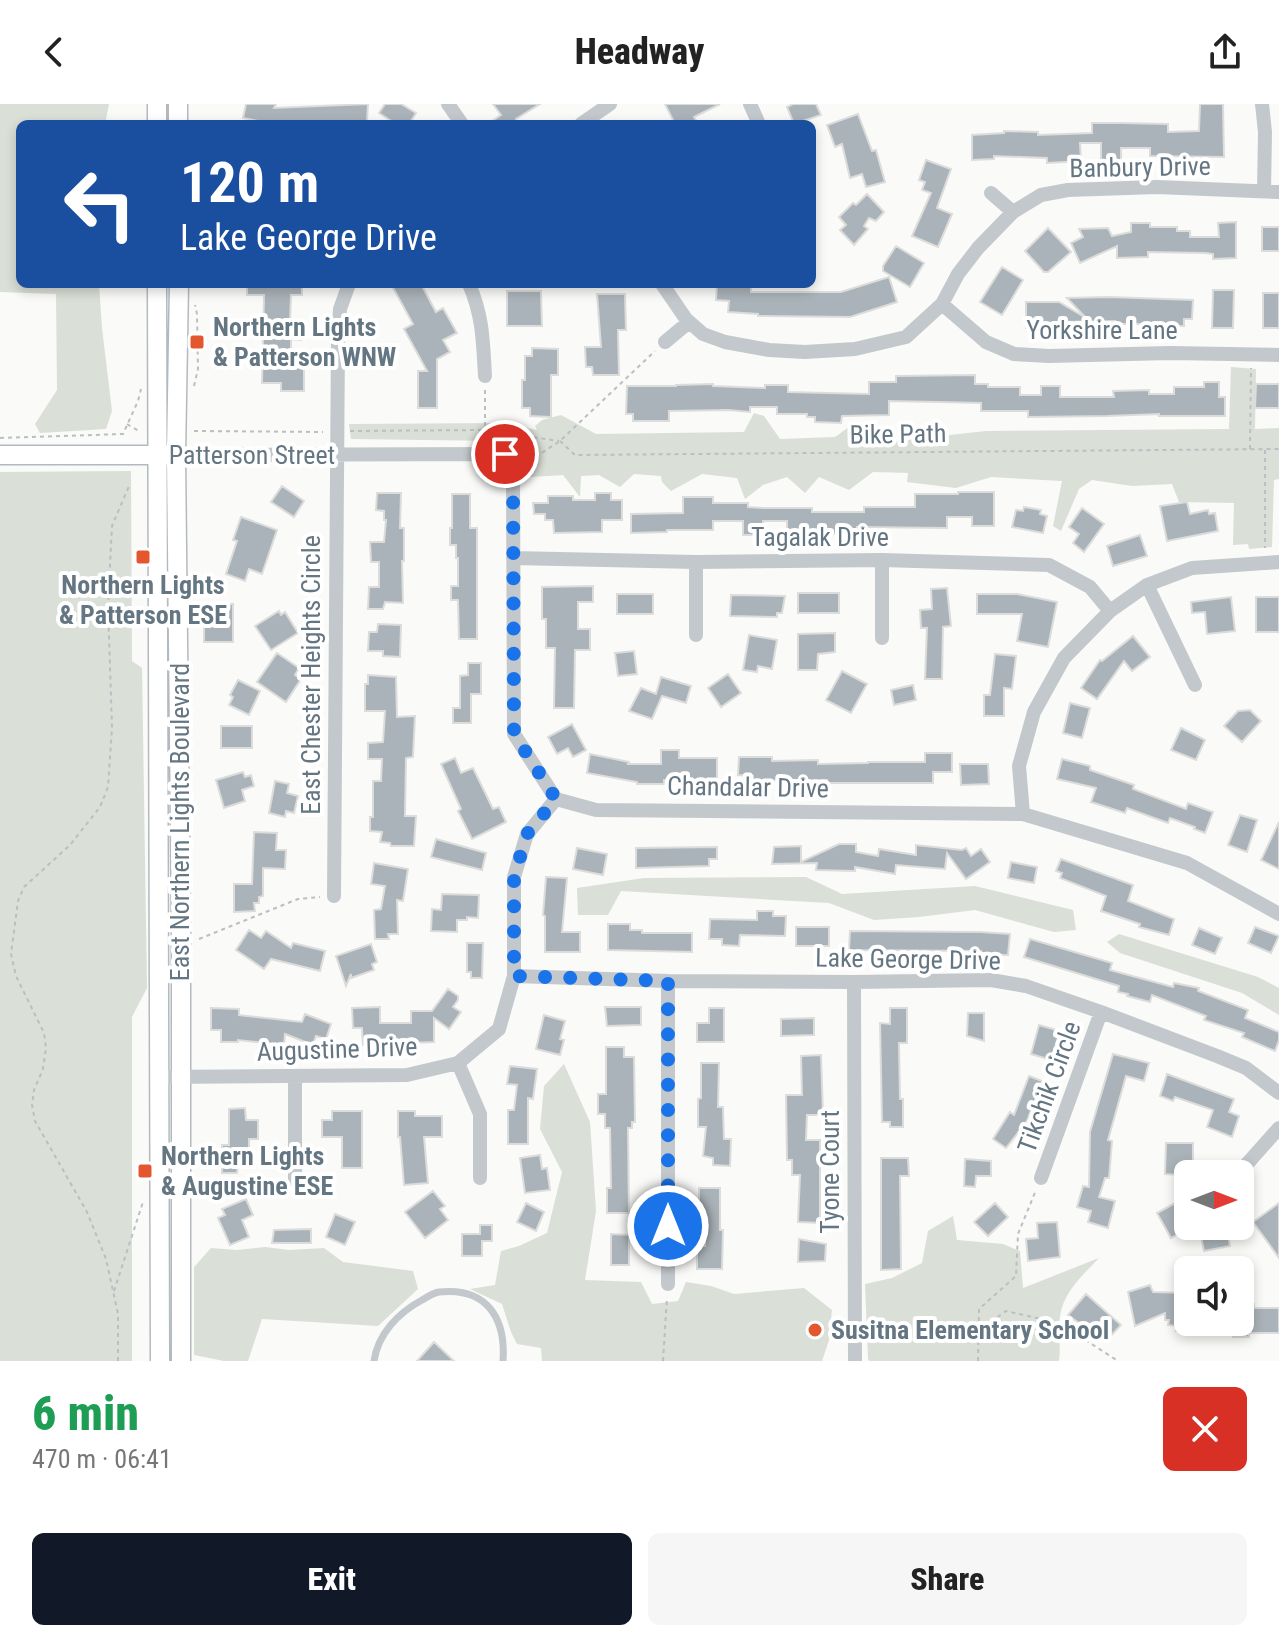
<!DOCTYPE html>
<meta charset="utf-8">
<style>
:root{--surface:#fff;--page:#f6f6f6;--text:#222;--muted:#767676;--accent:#111827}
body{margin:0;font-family:"Roboto Condensed",sans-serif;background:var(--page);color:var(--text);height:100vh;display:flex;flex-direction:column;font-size:30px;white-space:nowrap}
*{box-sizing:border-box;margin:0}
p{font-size:26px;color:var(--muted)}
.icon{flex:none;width:44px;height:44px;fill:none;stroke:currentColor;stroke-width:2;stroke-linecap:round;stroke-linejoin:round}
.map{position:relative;height:1257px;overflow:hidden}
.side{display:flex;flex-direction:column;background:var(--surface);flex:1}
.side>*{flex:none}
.banner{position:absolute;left:16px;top:16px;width:800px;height:168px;border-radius:12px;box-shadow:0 4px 12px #0003;background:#1a4fa0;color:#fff;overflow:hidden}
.needle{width:52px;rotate:90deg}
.controls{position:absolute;left:1174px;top:1056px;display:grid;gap:16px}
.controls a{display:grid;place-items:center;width:80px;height:80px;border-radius:12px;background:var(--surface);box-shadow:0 4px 12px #0003;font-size:40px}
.pin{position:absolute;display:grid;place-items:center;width:68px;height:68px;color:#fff;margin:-34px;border:4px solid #fff;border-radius:50%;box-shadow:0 2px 8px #0007}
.me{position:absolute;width:88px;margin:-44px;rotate:0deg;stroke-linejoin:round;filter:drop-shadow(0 0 6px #0008)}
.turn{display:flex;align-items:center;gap:28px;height:168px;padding:0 32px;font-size:36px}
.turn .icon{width:104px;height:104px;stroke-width:2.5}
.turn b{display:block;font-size:56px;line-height:68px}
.round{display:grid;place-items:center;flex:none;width:84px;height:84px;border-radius:12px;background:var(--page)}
.headline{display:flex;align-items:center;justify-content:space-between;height:136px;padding:0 32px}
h1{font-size:48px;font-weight:800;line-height:60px;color:#1e9e55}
.button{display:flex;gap:16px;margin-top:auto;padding:16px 32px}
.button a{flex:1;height:92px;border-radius:12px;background:var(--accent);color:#fff;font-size:32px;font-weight:800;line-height:92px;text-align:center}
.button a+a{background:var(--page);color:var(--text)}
header{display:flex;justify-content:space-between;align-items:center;height:104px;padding:0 32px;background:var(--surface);font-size:36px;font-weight:800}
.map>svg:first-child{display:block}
.green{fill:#dadfd7}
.building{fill:#aab3b9;stroke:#dcdcda;stroke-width:2}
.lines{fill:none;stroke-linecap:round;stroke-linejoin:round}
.secondary-casing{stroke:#b3babf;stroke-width:21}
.path{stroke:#bbbfc2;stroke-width:2;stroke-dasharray:4 4;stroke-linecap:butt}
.lane{stroke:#c3c8cc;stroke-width:7}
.street{stroke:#c3c8cc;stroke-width:14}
.secondary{stroke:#fff;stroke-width:18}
.route{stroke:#1a73e8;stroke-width:14;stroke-dasharray:0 25.2}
.poi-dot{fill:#e4572e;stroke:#fff;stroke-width:3}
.labels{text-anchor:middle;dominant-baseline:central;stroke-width:8;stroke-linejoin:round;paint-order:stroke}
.street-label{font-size:26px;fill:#657683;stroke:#fff}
.poi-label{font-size:26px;font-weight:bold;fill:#657683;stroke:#fff;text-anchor:start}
</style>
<header><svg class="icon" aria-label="back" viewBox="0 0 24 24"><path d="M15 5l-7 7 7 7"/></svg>Headway<svg class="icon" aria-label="share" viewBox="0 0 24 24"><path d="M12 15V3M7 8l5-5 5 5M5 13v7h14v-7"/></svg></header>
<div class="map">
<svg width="1279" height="1257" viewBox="0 0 1279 1257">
<rect width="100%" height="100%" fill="#fafaf8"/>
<path class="green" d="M0 0H109L105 20H20V180H99L102 224 112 307 106 325 40 329 35 320 57 286 56 190 0 188Z
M1231 263 1256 265 1255 325 1279 324V375L1274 376 1272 443 1249 445 1248 440 1233 441 1234 399 1179 398 1172 380 1132 382 1092 376 1079 385 1061 427 1053 422 1062 377 991 373 956 384 907 378 908 369 873 368 849 386 819 373 805 389 787 373 763 381 745 395 737 374 702 370 671 387 662 378 661 372 634 370 620 383 599 371 581 372 580 393 563 371 531 373 518 341 499 337 351 335 349 320 502 319 537 326 535 322 542 316 561 311 596 330 744 328 754 309 764 312 780 335 835 333 853 320 881 324 896 337 986 327 1229 325Z
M131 367 132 557 142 564 147 884 132 913V1257H0V368Z
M806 773 842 790 975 782 1073 806 1076 826 1054 828 975 806 919 813 874 816 829 799 621 787 608 811H578L577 784 644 774Z
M1119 830 1258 873 1279 884V911L1242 889 1120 849 1107 838Z
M564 960 590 1018 596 1107 585 1176 641 1178 652 1200 678 1197 686 1178 711 1182 734 1190 804 1184 832 1206 829 1236 822 1257H542L541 1244 517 1240 511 1228 502 1200 470 1185 495 1181 501 1147 519 1142 547 1129 562 1068 540 1025 544 982Z
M953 1112 957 1136 1003 1140 1020 1147 1023 1184 1099 1154C1083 1171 1064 1187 1060 1212 1058 1227 1061 1242 1059 1257H869L868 1255 865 1180 892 1174 922 1159 928 1127Z
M265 1143 289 1146 324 1144 343 1158 413 1167 418 1185 378 1222 262 1215 248 1257H224L194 1251V1163L211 1144 236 1146Z"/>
<path class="building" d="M246 0H276L274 4 368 0 367 18 323 17V20H273L243 14Z
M385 0H401L416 9 409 20H396L379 9Z
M493 0H540L516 15 518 20H488L501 11Z
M665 0H720L694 13 698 20H675Z
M793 0H816L821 11 794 20 787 3Z
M1200 0H1223L1224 53 1150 52V44H1121V57H1101V39H1080L1081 57 1047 59V54L994 52V55L972 56V31L1004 29V27L1038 28V31L1092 29V19H1121L1168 20V28L1199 27Z
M858 10 872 47 876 46 885 78 866 83 862 70 850 74 842 40 835 43 827 21Z
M926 56 951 65 937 104 952 110 938 143 912 132 931 89 922 86 925 78 919 76Z
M867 90 884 108 876 117 869 114 864 122 868 125 854 141 840 126 846 121 839 113 853 99 856 101Z
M1236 118V154L1213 155V150L1206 149 1148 148V153L1117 154V142L1080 159 1071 139 1083 133 1079 125 1108 124 1112 132 1131 128V119H1150V123H1177V127H1190V133H1219L1218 119Z
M1262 123H1279V147H1262Z
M1048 124 1071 148 1048 168H1044L1025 147Z
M896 142 924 159 910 183 883 167V162Z
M1002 163 1023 176 1002 211 980 198Z
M889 173 897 198 850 213 758 212V210L728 208 729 197 716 196 717 180H751V188H841Z
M247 180H302V191H291L290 219H302L301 236 291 235V262H304V287H281V279H262L264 191H247Z
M391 180H421L436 208 443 204 457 229 443 236 450 248 437 255V304H418V267H427L404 225 413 220Z
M1213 186H1234L1233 224H1212Z
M507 187H541L542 222H507Z
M1263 189H1279V224H1263Z
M597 190H625L626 226H618L619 271H593L592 263H586L585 243H601Z
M1108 193 1193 196 1192 215H1184V222H1171V220H1115V217L1062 218V223L1026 224V198H1059L1086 214 1067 194Z
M532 244 558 245V271H551V313L530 312V304H522V276H525V252H532Z
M975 271V280H988V283H1020V291H1041V282H1060V293H1114L1113 287 1149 286V290H1174V283H1204V278H1219V293H1225V312H1159V310L1107 312 1028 313V307H981V299L939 298 889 297V311L842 312 841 319 815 318V313H807V310H777V303H750V308L728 306 669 307V317H633V310H626L627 282H676V281L713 280V282L765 284V281H788V288L869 290V278H896V272Z
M1256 280H1279V304H1255Z
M282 382 304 397 294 413 271 398Z
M958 388H994V422H972V413H947V424L857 423V430H787V417H763V431H743V417H713V426H667V428L631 429V410L683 409V393H713V399H748V403L763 404H812V408H864V403H915V390H958Z
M377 389H401L400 424H404V457H402L403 499 385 498 383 505H368L369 483H379V458H371L370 438H384L386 416H384V407L376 406Z
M595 389H611V396H622V416H602V428L554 429 553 416H545V410H534L533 399H548V392H573V396H595Z
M452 390H470V424H477V535H459L458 496H451V482H458V454H456V441H450V424H452Z
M1187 398 1190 410 1208 406 1209 410 1215 409 1218 427 1167 437 1160 402Z
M1024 403 1041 406 1040 410 1047 412 1043 429 1012 423 1016 406 1023 407Z
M1082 404 1104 420 1084 448 1073 439 1079 430 1069 423Z
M241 413 277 426 262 470 249 465 245 477 226 470 237 437 233 436Z
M1140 431 1147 452 1113 462 1107 442Z
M593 482V498H578V525H590V546H575L574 604H554L555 544H546V515H542V483Z
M947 484 951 522 943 523 942 575H925L927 524H921L920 506 932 505 931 485Z
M798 489H839V509H798Z
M617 490H653V510H617Z
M977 490H1017L1057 498 1048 543 1017 537 1022 510H977Z
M731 491 785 492 782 509H777V513L730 512Z
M1231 493 1235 527 1207 530 1205 508 1192 509 1191 498Z
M1256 493H1279V528H1256Z
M204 499 233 500V538H204Z
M279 507 281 511 285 508 298 529 271 546 255 522Z
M378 520 401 521 400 553 383 552V547H368L369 528H377Z
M835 529V548L818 550 817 566H798V530Z
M749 531 777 536 772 565 758 562 757 568 743 566Z
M1133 532 1150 553 1132 567 1124 557 1097 595 1081 584 1100 556 1102 557Z
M634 547 637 570 618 572 615 549Z
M277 549 299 564 295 571 301 575 286 598 257 578Z
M995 550 1016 552 1012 585 1004 584V612H984V591H990Z
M468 559H481V590H471V619H453V604H460V572L468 571Z
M842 567 867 580 851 609 826 596Z
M728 570 741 589 721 603 708 584Z
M368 571 396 573 397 613 415 612 413 653 406 654 405 712H416L414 742H391L390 739 380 738 382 728 370 727V713H373V677H381L382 655H368V639L383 638 385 607H365V580H368Z
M661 573 691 582 686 599 662 592 652 615 629 607 641 584 656 590Z
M238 576 260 587 249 611 229 601 233 593 230 591Z
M913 581 916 596 894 601 891 586Z
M1070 599 1090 604 1082 634 1063 629Z
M1250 606 1261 617 1242 638 1224 622 1238 607Z
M572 620 586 646 573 653 568 644 557 650 548 633Z
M221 622H252V644H221Z
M1181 624 1205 636 1196 656 1171 646Z
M661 646H679V654H717V679L664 676V680H637V678L587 669 590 650 629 658 628 660H661Z
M925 649H952V668H933V679H827V676L753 677V672L738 671 739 653H772V657L818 656V660L868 659V658H925Z
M455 654 461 669 473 664 493 705 499 703 506 718 472 735 458 707 461 705 441 660Z
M1062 655 1090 662V666L1134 681 1133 685 1186 705 1188 699 1213 708 1205 729 1194 725 1195 723 1170 714 1168 719 1127 704 1125 709 1091 698 1096 684 1057 675Z
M960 660H988L989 680 961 681Z
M243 668 245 673 251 671 254 682 242 686 245 697 224 704 216 676Z
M275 677 289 680 287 689 298 692 294 709 286 707 285 713 269 709Z
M1240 711 1257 716 1247 748 1228 741Z
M1279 718V765L1261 756Z
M254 728 277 729 276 746H286L285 765 263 764V792L259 793V799H254L255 807 234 808V780H252Z
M436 735 486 749 482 766 431 753Z
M839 740H856V748L878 752 879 745 916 751V741L962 746 966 744 971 752 981 745 990 758 966 775 947 749 945 765 896 761 895 770 855 763V767L816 766 817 759 772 760 774 743 801 742V758Z
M717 743V755H709V762L636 764V744Z
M577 744 607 750 603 771 573 765Z
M1061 755 1133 781 1128 797 1174 815 1169 831 1139 823 1140 820 1101 807 1106 792 1060 774 1062 769 1056 767Z
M1011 758 1037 763 1034 779 1008 774Z
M374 759 408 765 403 797 397 796 398 830H388L389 835H375L374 806 381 805 385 782 371 780Z
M546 773 567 774 562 828H580V848H545V812L543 811Z
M442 790 479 791 478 814 467 813V816H457V828L431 827 432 805 441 806Z
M757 807H773V812H786L785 832 740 831 739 842 722 841V835H709L710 815 757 816Z
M608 820H630V826H642V829H692V848L608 846Z
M796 823H829V842H796Z
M1255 823 1279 832 1271 849 1248 839Z
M1199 824 1222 834 1215 850 1192 841Z
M249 826 261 834 266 827 291 844 293 839 325 847 320 867 271 855 264 865 236 846Z
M850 827 980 828 1010 830 1008 851H1003L981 849V847L849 846Z
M1030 835 1112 859 1110 866 1173 883 1174 879 1199 884 1198 887 1248 906 1245 914 1279 928V936L1275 947 1242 933 1244 929 1204 916 1206 912 1152 891 1150 898 1127 892 1128 890 1118 888 1119 882 1024 853Z
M467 839H483L482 874H471V868H467Z
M371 840 377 858 372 860 374 866 351 874V870L346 882 336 852Z
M448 885 458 892V896L453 903 461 908 449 925 434 914V938L363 941 362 924H353L352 904 380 903V919H411V907H432Z
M605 903H641V921L607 922Z
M211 904 239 905V911L302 918 305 910 331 920 326 935 316 932 313 941 285 930 284 941 238 936V938H221V926H211Z
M709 904H724V938H697V919H709Z
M890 904H907V939H899L900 995H903V1023H890V1018H882L880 919 890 920Z
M968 909H984V937L967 932Z
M544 911 565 917 560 935 564 936 560 951 536 945Z
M814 914V931L781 932V915Z
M1039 921 1060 927 1051 956 1031 950Z
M606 943H624V953H634L635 1018H632V1024H628L629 1109H607V1084H611L610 1024H605V1010H598V990H606Z
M1113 950 1149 959 1144 977 1126 972 1108 1036 1112 1037 1109 1074H1105L1099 1093 1115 1097 1108 1124 1088 1118 1091 1107 1077 1103 1083 1082 1089 1083 1090 1028Z
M821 951 823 1011H807L806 1036H820V1119L798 1118 800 1071H792V1056H787L786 991H802L801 952Z
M701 959H719L718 1003H723L724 1035H731L730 1062 713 1061V1054L703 1052 706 1023H698V995L701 994Z
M510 962 537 965 533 995 528 994V1040H508V1006H514L517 981 507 980Z
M1167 970 1234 995 1229 1008 1239 1012 1232 1033 1207 1023 1213 1006 1175 993 1173 997 1160 992Z
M1029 972 1042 977 1027 1017 1006 1044 993 1035 1010 1008 1014 1011Z
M245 1004 246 1016H258V1035H249V1061H238L237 1069H222V1041H229V1005Z
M332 1007H362V1064H342V1033H322V1016H332Z
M398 1007H415V1012H442V1033H424L428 1079 404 1081 400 1033H398Z
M1166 1039H1193V1061H1182V1071L1165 1070Z
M540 1051 542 1065 547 1064 550 1086 525 1089 520 1054Z
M881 1054H908L909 1072H900L901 1165 881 1166Z
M965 1055 991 1057V1072H976L975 1083 964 1082Z
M699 1084H720V1126H723L722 1165H697V1142H705V1116H699Z
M433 1087 445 1102 440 1105 448 1116 425 1134 405 1108Z
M1188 1092V1110L1182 1114 1188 1124 1171 1134 1157 1109Z
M246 1095 253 1111 242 1116 249 1133 230 1141 218 1114 225 1111 222 1105Z
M526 1099 544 1108 536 1127 517 1118Z
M995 1099 1008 1113 988 1132 974 1118Z
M1279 1099V1154L1253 1118Z
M335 1110 355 1118 345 1141 326 1133Z
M1057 1118 1060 1153 1028 1157 1026 1135 1038 1134 1037 1119Z
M480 1121H492V1137H482V1152H462V1130H480Z
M1227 1124 1230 1142 1204 1147 1200 1128Z
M311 1125V1139H272L274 1126Z
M611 1130 629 1131V1161H611Z
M799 1135 826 1140 825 1157 798 1158Z
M1150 1181 1153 1188 1186 1189V1196H1188V1227H1176L1177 1222 1168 1221 1169 1216H1165V1209L1135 1222 1128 1188Z
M1086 1190 1121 1221 1105 1238 1068 1211Z
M1240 1200H1254V1204H1279V1229H1249V1233H1233V1218H1240Z
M434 1238 454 1257H417Z"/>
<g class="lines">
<g class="secondary-casing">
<path id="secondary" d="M157 0V20
M178 0V20
M157 180 160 1257
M179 180 176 351 181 817V1257
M0 351H169"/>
</g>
<path class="path" d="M194 282 198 265 197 210 195 201
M485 286V326
M127 320 139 327
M194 327 323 328
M350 327 485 326 559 337
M0 334 123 330 138 297 141 285
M560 337 575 351 1279 345
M1250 345 1251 264
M1265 346V444
M527 351 537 352 560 337 655 247
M199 835 298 795 320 793
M114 1187 143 1098
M978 1227 1006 1207 1059 1219 1118 1257
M118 1257V1210L106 1155 87 1108 35 1017 32 1001 34 986 43 965 46 944 44 929 16 872 11 850 18 797 24 783 70 741 100 703 108 683 112 624 108 501 112 422 129 382
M663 1257 667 1193
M978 1257 979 1205 1016 1172 1018 1130 1036 1086"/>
<path class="lane" d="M374 1257C378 1230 398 1209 422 1196 427 1193 433 1189 439 1188 486 1183 506 1213 503 1257"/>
<path class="street" d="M448 0 462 20
M750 0 759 20
M1262 0 1265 28 1264 87
M581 20 610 0
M991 89 1013 108
M469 180C483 212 483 238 485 272
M662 180 686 215 703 230 725 238 769 246 805 248 855 245 906 233 942 200 958 170 978 144 1013 108 1041 91 1068 86 1157 83 1279 88
M942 200 986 238 1014 250 1049 252 1170 249 1279 251
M665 238 689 218
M176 351 505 350 513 367 514 630 556 695 596 706 1023 710 1187 759 1279 810
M513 454 696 458 882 456 1049 461 1090 483 1110 507
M696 458V531
M1147 481 1195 581
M882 534V456
M1023 710 1019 662 1034 608 1064 554 1110 507 1147 481 1192 464 1279 458
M334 792 338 234 340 205 349 180
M514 872 668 877 854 878 991 876 1026 882 1101 908 1217 952 1246 964 1279 989
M854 878 855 1257
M458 959 480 1010V1074
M295 972V1077
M159 973 407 971 458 959 499 925 514 872V773L527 730 556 695
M1238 1070 1279 1024
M1041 1074 1101 908
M668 1180V877"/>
<use href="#secondary" class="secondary"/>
</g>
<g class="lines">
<path class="route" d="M505 350 513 367 514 630 556 695 527 730 514 773V872L668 877V1122"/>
</g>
<g class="poi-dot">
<rect x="189" y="230" width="16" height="16" rx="4"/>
<rect x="135" y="445" width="16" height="16" rx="4"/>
<rect x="137" y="1059" width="16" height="16" rx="4"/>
<circle cx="815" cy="1226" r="8"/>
</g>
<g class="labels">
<g class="street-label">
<text transform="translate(1140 63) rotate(-1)">Banbury Drive</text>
<text x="1102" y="226">Yorkshire Lane</text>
<text transform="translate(898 330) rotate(-1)">Bike Path</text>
<text x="252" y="351">Patterson Street</text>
<text x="820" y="433">Tagalak Drive</text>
<text transform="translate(311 571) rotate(-90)">East Chester Heights Circle</text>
<text transform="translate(748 683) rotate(1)">Chandalar Drive</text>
<text transform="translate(180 718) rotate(-90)">East Northern Lights Boulevard</text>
<text transform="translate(908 855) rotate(1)">Lake George Drive</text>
<text transform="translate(337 945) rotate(-2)">Augustine Drive</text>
<text transform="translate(1049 983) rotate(-70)">Tikchik Circle</text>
<text transform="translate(830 1068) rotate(-90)">Tyone Court</text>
</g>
<g class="poi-label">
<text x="213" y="223">Northern Lights<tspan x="213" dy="30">&amp; Patterson WNW</tspan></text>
<text x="143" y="481" text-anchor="middle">Northern Lights<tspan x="143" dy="30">&amp; Patterson ESE</tspan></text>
<text x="161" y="1052">Northern Lights<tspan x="161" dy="30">&amp; Augustine ESE</tspan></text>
<text x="831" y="1226">Susitna Elementary School</text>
</g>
</g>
</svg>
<div class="controls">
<a><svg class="needle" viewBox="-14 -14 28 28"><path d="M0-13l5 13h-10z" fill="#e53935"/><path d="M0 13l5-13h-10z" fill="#767676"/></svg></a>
<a><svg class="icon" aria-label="sound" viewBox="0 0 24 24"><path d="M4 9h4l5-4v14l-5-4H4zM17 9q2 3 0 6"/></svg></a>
</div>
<div class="pin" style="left:505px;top:350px;background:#d93025"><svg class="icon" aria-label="arrive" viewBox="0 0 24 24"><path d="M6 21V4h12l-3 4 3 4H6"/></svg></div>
<svg class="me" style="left:668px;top:1122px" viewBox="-20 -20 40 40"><circle r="17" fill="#1a73e8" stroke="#fff" stroke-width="3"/><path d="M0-11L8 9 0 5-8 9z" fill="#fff"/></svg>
<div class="banner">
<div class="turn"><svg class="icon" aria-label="left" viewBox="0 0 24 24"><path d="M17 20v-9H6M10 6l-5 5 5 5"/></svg><div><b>120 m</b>Lake George Drive</div></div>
</div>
</div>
<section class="side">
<div class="headline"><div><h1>6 min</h1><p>470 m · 06:41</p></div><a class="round" style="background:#d93025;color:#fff"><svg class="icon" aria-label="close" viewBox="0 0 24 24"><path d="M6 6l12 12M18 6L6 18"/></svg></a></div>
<div class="button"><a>Exit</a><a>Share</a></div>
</section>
